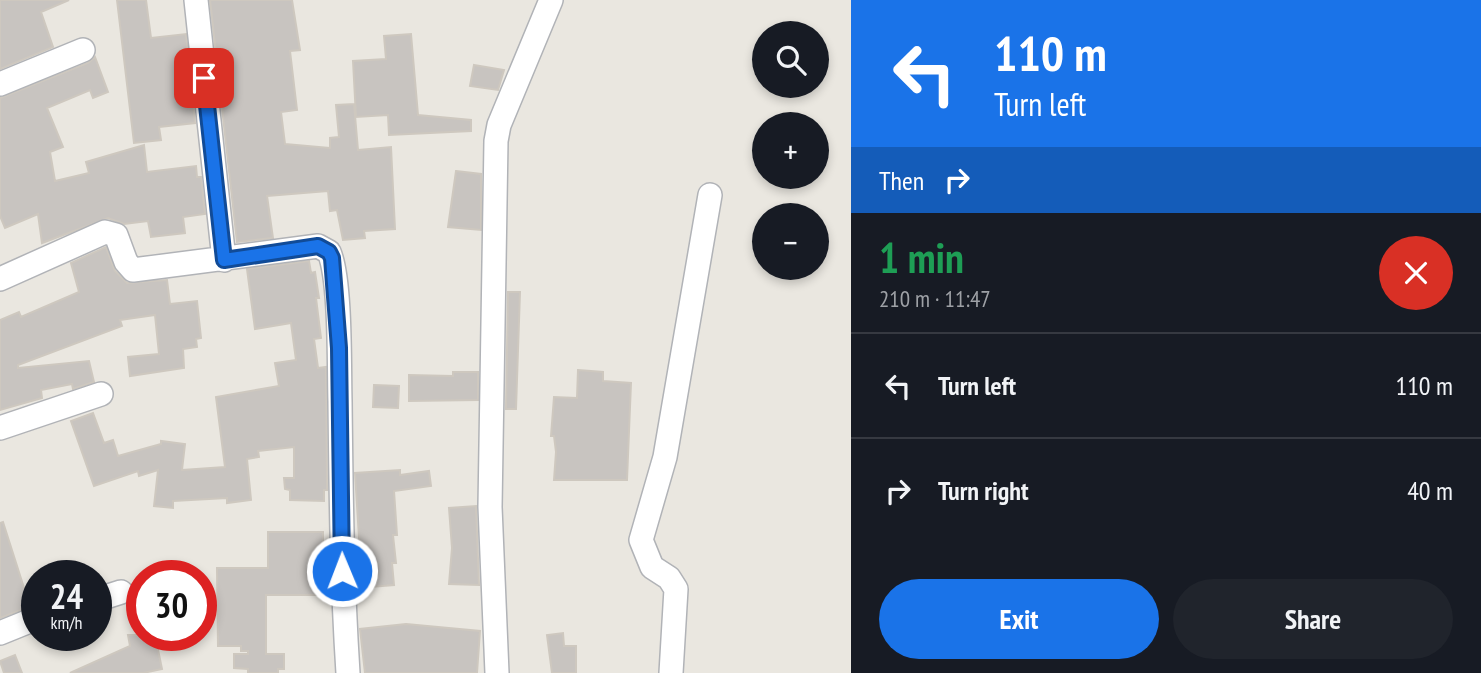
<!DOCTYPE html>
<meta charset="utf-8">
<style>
:root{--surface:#171b24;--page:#20242c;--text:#f1f3f6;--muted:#9ea1a6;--line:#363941;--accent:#1a73e8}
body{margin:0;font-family:"PT Sans Narrow",sans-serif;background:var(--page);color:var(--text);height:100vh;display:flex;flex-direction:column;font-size:26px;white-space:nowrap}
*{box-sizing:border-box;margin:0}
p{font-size:23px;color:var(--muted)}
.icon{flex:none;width:38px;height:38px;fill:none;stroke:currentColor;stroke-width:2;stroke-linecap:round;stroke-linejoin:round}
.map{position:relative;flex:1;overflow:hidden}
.sheet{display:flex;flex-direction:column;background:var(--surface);width:630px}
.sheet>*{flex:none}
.top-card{background:#1a73e8;color:#fff;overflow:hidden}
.buttons{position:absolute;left:752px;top:21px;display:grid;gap:14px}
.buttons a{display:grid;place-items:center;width:77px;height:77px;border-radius:50%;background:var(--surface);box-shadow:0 4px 10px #0003;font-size:35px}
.speed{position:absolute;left:21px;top:560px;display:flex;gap:14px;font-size:35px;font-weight:700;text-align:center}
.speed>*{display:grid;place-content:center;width:91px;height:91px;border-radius:50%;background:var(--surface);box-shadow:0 4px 10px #0003;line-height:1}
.speed small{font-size:18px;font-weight:400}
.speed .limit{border:10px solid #d22;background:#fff;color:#111}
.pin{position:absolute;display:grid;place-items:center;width:60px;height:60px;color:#fff;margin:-30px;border-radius:14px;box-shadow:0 4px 10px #0006}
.me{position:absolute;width:77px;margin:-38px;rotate:359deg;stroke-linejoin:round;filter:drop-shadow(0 0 5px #0008)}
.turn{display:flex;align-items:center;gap:24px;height:147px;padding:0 28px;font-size:32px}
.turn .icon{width:91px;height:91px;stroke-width:2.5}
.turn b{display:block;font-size:49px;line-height:60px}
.then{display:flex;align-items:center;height:66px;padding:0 28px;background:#0003;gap:14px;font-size:26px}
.round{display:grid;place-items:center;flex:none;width:74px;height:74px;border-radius:37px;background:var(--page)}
.head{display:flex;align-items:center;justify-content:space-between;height:119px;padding:0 28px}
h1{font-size:42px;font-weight:700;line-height:52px;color:#1e9e55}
.action{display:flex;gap:14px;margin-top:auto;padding:14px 28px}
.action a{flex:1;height:80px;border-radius:42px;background:var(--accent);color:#fff;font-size:28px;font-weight:700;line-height:80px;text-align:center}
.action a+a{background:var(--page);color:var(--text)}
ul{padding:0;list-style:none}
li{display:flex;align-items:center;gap:21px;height:105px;padding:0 28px;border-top:2px solid var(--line)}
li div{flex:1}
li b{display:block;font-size:26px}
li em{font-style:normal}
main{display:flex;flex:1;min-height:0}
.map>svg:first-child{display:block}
.building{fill:#c8c4c0;stroke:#cec8bf;stroke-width:2}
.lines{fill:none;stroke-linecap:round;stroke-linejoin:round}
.minor-casing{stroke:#b1b3b7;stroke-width:26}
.minor{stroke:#fff;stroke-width:23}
.route-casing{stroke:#114b97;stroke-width:18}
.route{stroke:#1a73e8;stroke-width:12}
</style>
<main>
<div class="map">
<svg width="851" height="673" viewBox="0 0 851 673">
<rect width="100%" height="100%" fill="#eae7e0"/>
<path class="building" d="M0 0H69L41 12 53 47 0 69Z
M117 0H146L151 38 186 34 195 123 159 127 161 140 134 143Z
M210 0H292L300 50 290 51 297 110 281 112 285 144 330 148V138L339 137 336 105 354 104 358 150 391 147 395 229 364 231 365 238 343 240 337 210 330 211 328 191 267 196 273 238 237 242Z
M411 34 418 115 471 120V131L389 135 388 115 356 117 353 61 386 59 384 36Z
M95 57 108 92 93 98 90 90 47 108 63 147 50 152 55 181 89 173 86 162 144 145 147 172 196 166 197 177H201L205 214 183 217 185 233 151 237 148 221 124 224 108 218 42 243 38 214 5 228 0 216V98L88 63Z
M474 65 504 70 498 90 470 86Z
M456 171 481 174V230L448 227Z
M106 247 115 271 127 283 167 280 170 304 197 301 201 338 196 339 197 347 183 349 184 368 130 376 128 357 159 354 155 315 120 320 122 326 18 365V368L89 361 94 382 73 389 72 384 41 390 42 398 0 410V320L19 312 21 317 79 292 71 263Z
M309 261 311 273 315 272 319 298H316L321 338 314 339 318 368 326 367 327 490H324V501L290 500V490L285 489 284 478H294V447L258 451 259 457 247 459 251 500 227 503V498L173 501V508L154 506 158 470 139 476 138 471 94 486 71 421 93 413 104 443 113 440 118 456 161 444V441L185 444 182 470 225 467 216 397 279 386 275 363 296 360 291 323 255 329 247 269Z
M508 292H520L516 409H506Z
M578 370 603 372V381L631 383 627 480H554L556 452 554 436H551L554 397 577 398Z
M453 372H478V400L409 401V375L453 376Z
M374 385 399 386 398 408 373 407Z
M400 470V475L429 471 431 486 394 491 397 535H393L396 563H392L394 585 358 588 357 571 361 570 355 473Z
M476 506 479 585 449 584 452 548 449 508Z
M3 522 25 591 37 588V604L0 618V523Z
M268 532H323V557H316L317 595H266V654H284V669H278V673H248V669L234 668V654H248V651H241V646H218L217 568H268Z
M406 624 480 631 477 673H365L360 629Z
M563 633 564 646H576V673H552L547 635Z
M128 635H155L162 669 143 673H70L130 646Z
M15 655 22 673H4L0 661Z"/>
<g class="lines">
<g class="minor-casing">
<path id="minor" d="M196 0 224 260
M0 84 83 50
M0 279 105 232 116 235 126 262 133 270 318 246 329 252C341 280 339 367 340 401 341 492 342 582 348 673
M0 428 101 394
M96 600 121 592
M0 633 37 618
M497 673 490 507 496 141 499 125 551 0
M671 673 676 589 669 578 652 567 641 540 665 457 710 195"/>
</g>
<use href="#minor" class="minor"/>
</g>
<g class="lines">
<g class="route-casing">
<path id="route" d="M204 78 224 260 318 246 329 252 332 258 339 348 342 571"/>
</g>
<use href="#route" class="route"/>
</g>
</svg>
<div class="buttons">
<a><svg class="icon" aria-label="search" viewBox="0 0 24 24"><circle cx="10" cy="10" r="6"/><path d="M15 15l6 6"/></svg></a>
<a>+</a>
<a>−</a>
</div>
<div class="speed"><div>24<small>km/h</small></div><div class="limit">30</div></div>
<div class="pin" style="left:204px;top:78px;background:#d93025"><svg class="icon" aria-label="arrive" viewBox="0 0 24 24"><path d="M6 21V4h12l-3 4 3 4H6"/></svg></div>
<svg class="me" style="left:342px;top:571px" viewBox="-20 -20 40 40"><circle r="17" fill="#1a73e8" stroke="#fff" stroke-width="3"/><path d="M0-11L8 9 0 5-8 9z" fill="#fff"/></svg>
</div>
<section class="sheet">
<div class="top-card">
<div class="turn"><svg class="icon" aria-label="left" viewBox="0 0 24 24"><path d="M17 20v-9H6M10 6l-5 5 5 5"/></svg><div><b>110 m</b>Turn left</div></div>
<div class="then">Then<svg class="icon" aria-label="right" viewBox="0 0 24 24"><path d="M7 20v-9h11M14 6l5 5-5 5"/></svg></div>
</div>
<div class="head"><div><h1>1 min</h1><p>210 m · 11:47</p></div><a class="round" style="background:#d93025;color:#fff"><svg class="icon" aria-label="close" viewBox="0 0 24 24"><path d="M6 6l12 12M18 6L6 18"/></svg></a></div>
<ul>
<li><svg class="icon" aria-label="left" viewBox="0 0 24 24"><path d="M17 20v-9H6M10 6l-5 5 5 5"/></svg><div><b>Turn left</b></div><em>110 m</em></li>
<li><svg class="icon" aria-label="right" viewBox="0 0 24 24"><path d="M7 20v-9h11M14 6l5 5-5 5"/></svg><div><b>Turn right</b></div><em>40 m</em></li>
</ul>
<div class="action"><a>Exit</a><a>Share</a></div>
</section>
</main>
